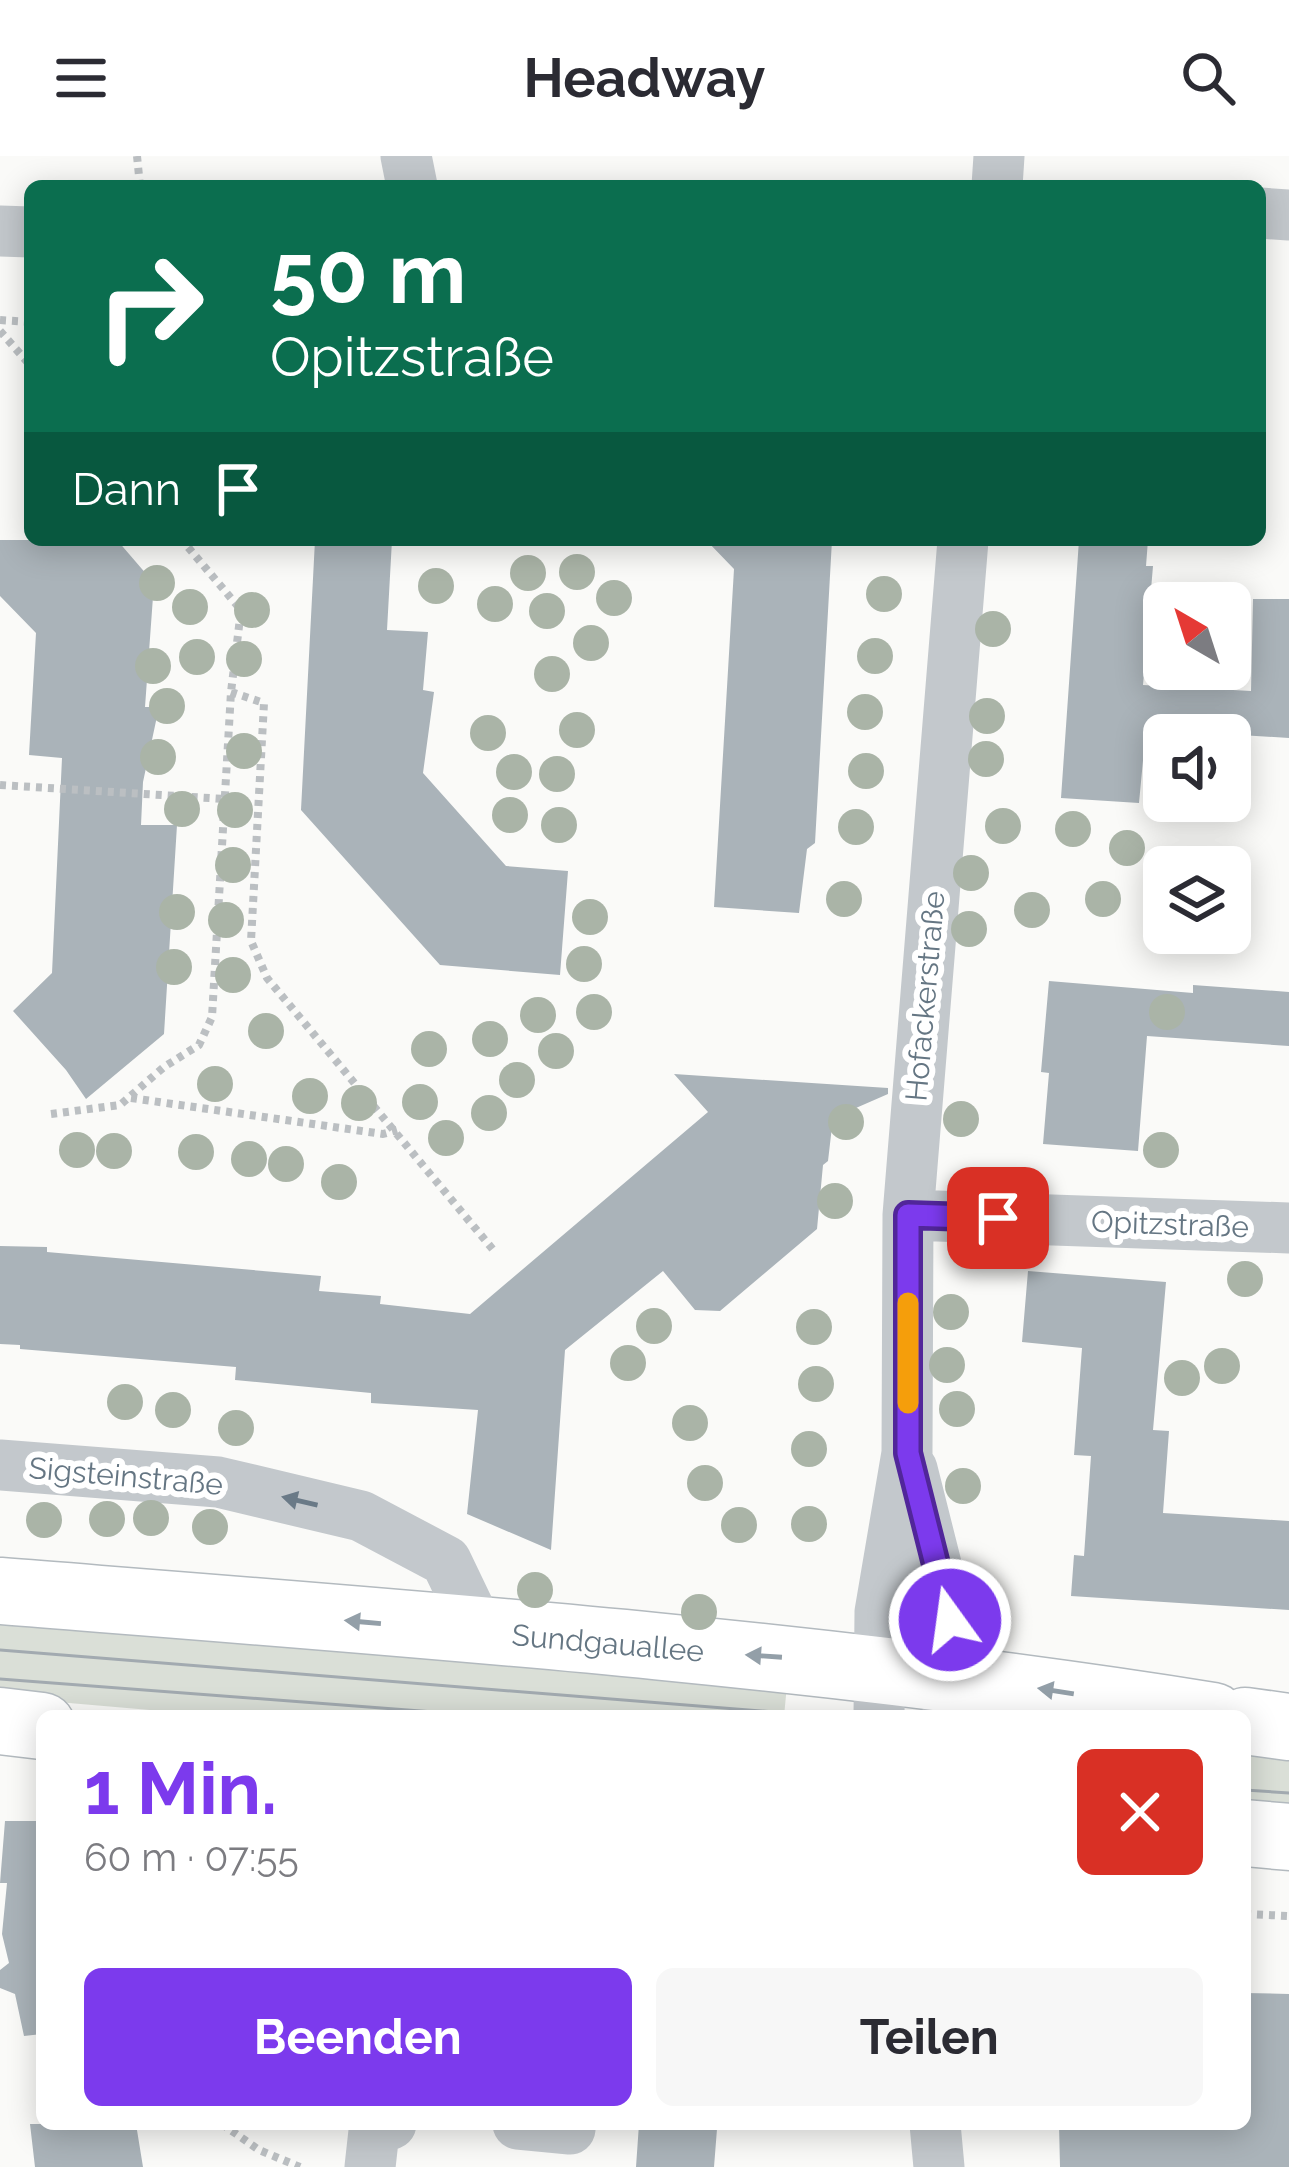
<!DOCTYPE html>
<html lang="de">
<meta charset="utf-8">
<style>
:root{--surface:#fff;--page:#f7f7f7;--text:#2b2b33;--muted:#7c7c81;--accent:#7c3aed}
body{margin:0;font-family:Raleway,sans-serif;background:var(--page);color:var(--text);height:100vh;display:flex;flex-direction:column;font-size:45px;white-space:nowrap}
*{box-sizing:border-box;margin:0}
p{font-size:39px;color:var(--muted)}
.icon{flex:none;width:66px;height:66px;fill:none;stroke:currentColor;stroke-width:2;stroke-linecap:round;stroke-linejoin:round}
.map{position:relative;flex:1;overflow:hidden}
.side{position:absolute;left:36px;top:1554px;width:1215px;height:420px;display:flex;flex-direction:column;background:var(--surface);border-radius:18px;box-shadow:0 6px 30px #0003}
.side>*{flex:none}
.top-card{position:absolute;left:24px;top:24px;width:1242px;height:366px;border-radius:18px;box-shadow:0 6px 30px #0003;background:#0b6e4f;color:#fff;overflow:hidden}
.needle{width:78px;rotate:321deg}
.tools{position:absolute;left:1143px;top:426px;display:grid;gap:24px}
.tools a{display:grid;place-items:center;width:108px;height:108px;border-radius:18px;background:var(--surface);box-shadow:0 6px 30px #0003;font-size:60px}
.pin{position:absolute;display:grid;place-items:center;width:102px;height:102px;color:#fff;margin:-51px;border-radius:24px;box-shadow:0 6px 18px #0006}
.me{position:absolute;width:132px;margin:-66px;rotate:346deg;stroke-linejoin:round;filter:drop-shadow(0 0 9px #0008)}
.turn{display:flex;align-items:center;gap:42px;height:252px;padding:0 48px;font-size:54px}
.turn .icon{width:156px;height:156px;stroke-width:2.5}
.turn b{display:block;font-size:84px;line-height:102px}
.then{display:flex;align-items:center;height:114px;padding:0 48px;background:#0003;gap:24px;font-size:45px}
.round{display:grid;place-items:center;flex:none;width:126px;height:126px;border-radius:18px;background:var(--page)}
.head{display:flex;align-items:center;justify-content:space-between;height:204px;padding:0 48px}
h1{font-size:72px;font-weight:700;line-height:90px;color:var(--accent)}
.action{display:flex;gap:24px;margin-top:auto;padding:24px 48px}
.action a{flex:1;height:138px;border-radius:18px;background:var(--accent);color:#fff;font-size:48px;font-weight:700;line-height:138px;text-align:center}
.action a+a{background:var(--page);color:var(--text)}
header{display:flex;justify-content:space-between;align-items:center;height:156px;padding:0 48px;background:var(--surface);font-size:54px;font-weight:700}
.map>svg:first-child{display:block}
.green{fill:#dadfd7}
.building{fill:#aab3b9}
.lines{fill:none;stroke-linecap:round;stroke-linejoin:round}
.secondary-casing{stroke:#b3babf;stroke-width:69}
.path{stroke:#bbbfc2;stroke-width:8;stroke-dasharray:6 6;stroke-linecap:butt}
.street{stroke:#c3c8cc;stroke-width:51}
.secondary{stroke:#fff;stroke-width:66}
.tram{stroke:#a2aab0;stroke-width:3}
.tree{fill:#aab4a7}
.oneway{fill:#6a7a87}
.oneway2{fill:#939fa8}
.route-casing{stroke:#51269a;stroke-width:30}
.route{stroke:#7c3aed;stroke-width:21}
.slow{stroke:#f59e0b;stroke-width:21}
.labels{text-anchor:middle;dominant-baseline:central;stroke-width:12;stroke-linejoin:round;paint-order:stroke}
.street-label{font-size:30px;fill:#657683;stroke:#fff}
</style>
<header><svg class="icon" aria-label="menu" viewBox="0 0 24 24"><path d="M4 6h16M4 12h16M4 18h16"/></svg>Headway<svg class="icon" aria-label="search" viewBox="0 0 24 24"><circle cx="10" cy="10" r="6"/><path d="M15 15l6 6"/></svg></header>
<div class="map">
<svg width="1289" height="2011" viewBox="0 0 1289 2011">
<rect width="100%" height="100%" fill="#fafaf8"/>
<path class="green" d="M0 1460 788 1519 784 1560H219L0 1541Z
M1245 1583 1289 1588V1664L1245 1660Z"/>
<path class="building" d="M0 384H117L154 427 145 551H159L143 626 141 669H177L164 878 86 943 66 914 13 855 52 817 62 602 29 599 36 477 0 440Z
M315 384H392L387 474 428 476 423 534 434 536 423 617 506 710 568 715 560 819 440 809 301 654Z
M706 384H832L815 687 807 693 799 757 714 751 734 413Z
M1079 384H1148L1146 410H1153L1143 529 1251 535 1253 443H1289V582L1161 574 1160 596 1144 594 1139 647 1061 642Z
M1049 825 1193 837V829L1289 836V890L1147 880 1138 995 1043 988 1049 917 1041 916Z
M674 918 888 932V938L833 962 828 1005 823 1009 817 1073 720 1155 695 1154 663 1115 565 1194 551 1394 467 1358 478 1254 371 1247V1237L235 1224 236 1211 20 1193V1189L0 1188V1090L47 1091V1096L321 1120 319 1135 381 1140 380 1148 470 1158 708 956Z
M1028 1115 1166 1126 1153 1274 1169 1275 1163 1357 1289 1365V1454L1071 1440 1074 1399 1084 1400 1091 1300 1074 1299 1082 1192 1022 1186Z
M5 1665H42V1878L24 1880 15 1838 0 1832V1814L9 1807 2 1778 7 1727H0Z
M1245 1837 1289 1838V2011H1060L1059 1968H1245Z
M30 1968H136L143 2011H35Z
M639 1968 717 1973 714 2011H636Z"/>
<g class="lines">
<g class="secondary-casing">
<path id="secondary" d="M0 1435C405 1467 812 1496 1213 1560
M0 1565 42 1570
M1245 1565 1289 1571
M1245 1677 1289 1681"/>
</g>
<path class="path" d="M137 0 140 30
M0 164 30 166
M0 175 30 209
M231 536 264 547 251 785 267 822 495 1096
M0 629 225 643
M131 942 383 978 397 974
M51 958 120 949 164 911 199 889 212 861 231 536 241 454 182 384
M1245 1758 1289 1760
M222 1968 259 1994 300 2011"/>
<path class="street" d="M406 0 412 30
M997 30 999 0
M1260 57 1289 59
M0 75 30 76
M908 1059 1289 1072
M0 1309 218 1326 361 1360 446 1405 480 1476
M912 1313 950 1464 948 1560
M879 1560 880 1456 907 1297 908 1059 963 384
M518 1968 570 1973
M935 1968 939 2011
M370 2011 374 1975 391 1968"/>
<use href="#secondary" class="secondary"/>
<path class="tram" d="M0 1494 823 1560
M0 1523 486 1560
M1245 1634 1289 1637"/>
</g>
<g class="tree">
<circle cx="577" cy="416" r="18"/>
<circle cx="528" cy="417" r="18"/>
<circle cx="157" cy="427" r="18"/>
<circle cx="436" cy="430" r="18"/>
<circle cx="884" cy="438" r="18"/>
<circle cx="614" cy="442" r="18"/>
<circle cx="495" cy="448" r="18"/>
<circle cx="190" cy="451" r="18"/>
<circle cx="252" cy="454" r="18"/>
<circle cx="547" cy="455" r="18"/>
<circle cx="993" cy="473" r="18"/>
<circle cx="591" cy="487" r="18"/>
<circle cx="875" cy="500" r="18"/>
<circle cx="197" cy="501" r="18"/>
<circle cx="244" cy="503" r="18"/>
<circle cx="153" cy="510" r="18"/>
<circle cx="552" cy="518" r="18"/>
<circle cx="167" cy="550" r="18"/>
<circle cx="865" cy="556" r="18"/>
<circle cx="987" cy="560" r="18"/>
<circle cx="577" cy="574" r="18"/>
<circle cx="488" cy="577" r="18"/>
<circle cx="244" cy="595" r="18"/>
<circle cx="158" cy="601" r="18"/>
<circle cx="986" cy="603" r="18"/>
<circle cx="866" cy="615" r="18"/>
<circle cx="514" cy="616" r="18"/>
<circle cx="557" cy="618" r="18"/>
<circle cx="182" cy="653" r="18"/>
<circle cx="235" cy="654" r="18"/>
<circle cx="510" cy="659" r="18"/>
<circle cx="559" cy="669" r="18"/>
<circle cx="1003" cy="670" r="18"/>
<circle cx="856" cy="671" r="18"/>
<circle cx="1073" cy="673" r="18"/>
<circle cx="1127" cy="692" r="18"/>
<circle cx="233" cy="709" r="18"/>
<circle cx="971" cy="717" r="18"/>
<circle cx="844" cy="743" r="18"/>
<circle cx="1103" cy="743" r="18"/>
<circle cx="1032" cy="754" r="18"/>
<circle cx="177" cy="756" r="18"/>
<circle cx="590" cy="761" r="18"/>
<circle cx="226" cy="764" r="18"/>
<circle cx="969" cy="773" r="18"/>
<circle cx="584" cy="808" r="18"/>
<circle cx="174" cy="811" r="18"/>
<circle cx="233" cy="819" r="18"/>
<circle cx="594" cy="856" r="18"/>
<circle cx="1167" cy="856" r="18"/>
<circle cx="538" cy="859" r="18"/>
<circle cx="266" cy="875" r="18"/>
<circle cx="490" cy="883" r="18"/>
<circle cx="429" cy="893" r="18"/>
<circle cx="556" cy="895" r="18"/>
<circle cx="517" cy="924" r="18"/>
<circle cx="215" cy="928" r="18"/>
<circle cx="310" cy="940" r="18"/>
<circle cx="420" cy="946" r="18"/>
<circle cx="359" cy="947" r="18"/>
<circle cx="489" cy="957" r="18"/>
<circle cx="961" cy="963" r="18"/>
<circle cx="846" cy="966" r="18"/>
<circle cx="446" cy="982" r="18"/>
<circle cx="77" cy="994" r="18"/>
<circle cx="1161" cy="994" r="18"/>
<circle cx="114" cy="995" r="18"/>
<circle cx="196" cy="996" r="18"/>
<circle cx="249" cy="1003" r="18"/>
<circle cx="286" cy="1008" r="18"/>
<circle cx="339" cy="1026" r="18"/>
<circle cx="835" cy="1045" r="18"/>
<circle cx="1245" cy="1123" r="18"/>
<circle cx="951" cy="1156" r="18"/>
<circle cx="654" cy="1170" r="18"/>
<circle cx="814" cy="1171" r="18"/>
<circle cx="628" cy="1207" r="18"/>
<circle cx="947" cy="1209" r="18"/>
<circle cx="1222" cy="1210" r="18"/>
<circle cx="1182" cy="1222" r="18"/>
<circle cx="816" cy="1228" r="18"/>
<circle cx="125" cy="1246" r="18"/>
<circle cx="957" cy="1253" r="18"/>
<circle cx="173" cy="1254" r="18"/>
<circle cx="690" cy="1267" r="18"/>
<circle cx="236" cy="1272" r="18"/>
<circle cx="809" cy="1293" r="18"/>
<circle cx="705" cy="1327" r="18"/>
<circle cx="963" cy="1330" r="18"/>
<circle cx="151" cy="1362" r="18"/>
<circle cx="107" cy="1363" r="18"/>
<circle cx="44" cy="1364" r="18"/>
<circle cx="809" cy="1368" r="18"/>
<circle cx="739" cy="1369" r="18"/>
<circle cx="210" cy="1371" r="18"/>
<circle cx="535" cy="1434" r="18"/>
<circle cx="699" cy="1456" r="18"/>
</g>
<defs><path id="oneway-solid" d="M-6-.8H1V-3.2L6.5 0L1 3.2V.8H-6Z" transform="scale(3)"/></defs>
<use class="oneway" href="#oneway-solid" transform="translate(300 1345) rotate(-167)"/>
<g class="oneway2">
<use href="#oneway-solid" transform="translate(363 1466) rotate(-175)"/>
<use href="#oneway-solid" transform="translate(764 1500) rotate(-176)"/>
<use href="#oneway-solid" transform="translate(1056 1535) rotate(-171)"/>
</g>
<g class="lines">
<g class="route-casing">
<path id="route" d="M950 1464 908 1297V1059L998 1062"/>
</g>
<use href="#route" class="route"/>
<path class="slow" d="M908 1247V1147"/>
</g>
<g class="labels">
<g class="street-label">
<text transform="translate(925 840) rotate(-85)">Hofackerstraße</text>
<text transform="translate(1170 1068) rotate(2)">Opitzstraße</text>
<text transform="translate(126 1320) rotate(5)">Sigsteinstraße</text>
<text transform="translate(608 1487) rotate(5)">Sundgauallee</text>
</g>
</g>
</svg>
<div class="tools">
<a><svg class="needle" viewBox="-14 -14 28 28"><path d="M0-13l5 13h-10z" fill="#e53935"/><path d="M0 13l5-13h-10z" fill="#7c7c81"/></svg></a>
<a><svg class="icon" aria-label="sound" viewBox="0 0 24 24"><path d="M4 9h4l5-4v14l-5-4H4zM17 9q2 3 0 6"/></svg></a>
<a><svg class="icon" aria-label="layers" viewBox="0 0 24 24"><path d="M12 4l9 5-9 5-9-5zM3 14l9 5 9-5"/></svg></a>
</div>
<div class="pin" style="left:998px;top:1062px;background:#d93025"><svg class="icon" aria-label="arrive" viewBox="0 0 24 24"><path d="M6 21V4h12l-3 4 3 4H6"/></svg></div>
<svg class="me" style="left:950px;top:1464px" viewBox="-20 -20 40 40"><circle r="17" fill="#7c3aed" stroke="#fff" stroke-width="3"/><path d="M0-11L8 9 0 5-8 9z" fill="#fff"/></svg>
<div class="top-card">
<div class="turn"><svg class="icon" aria-label="right" viewBox="0 0 24 24"><path d="M7 20v-9h11M14 6l5 5-5 5"/></svg><div><b>50 m</b>Opitzstraße</div></div>
<div class="then">Dann<svg class="icon" aria-label="arrive" viewBox="0 0 24 24"><path d="M6 21V4h12l-3 4 3 4H6"/></svg></div>
</div>
<section class="side">
<div class="head"><div><h1>1 Min.</h1><p>60 m · 07:55</p></div><a class="round" style="background:#d93025;color:#fff"><svg class="icon" aria-label="close" viewBox="0 0 24 24"><path d="M6 6l12 12M18 6L6 18"/></svg></a></div>
<div class="action"><a>Beenden</a><a>Teilen</a></div>
</section>
</div>
